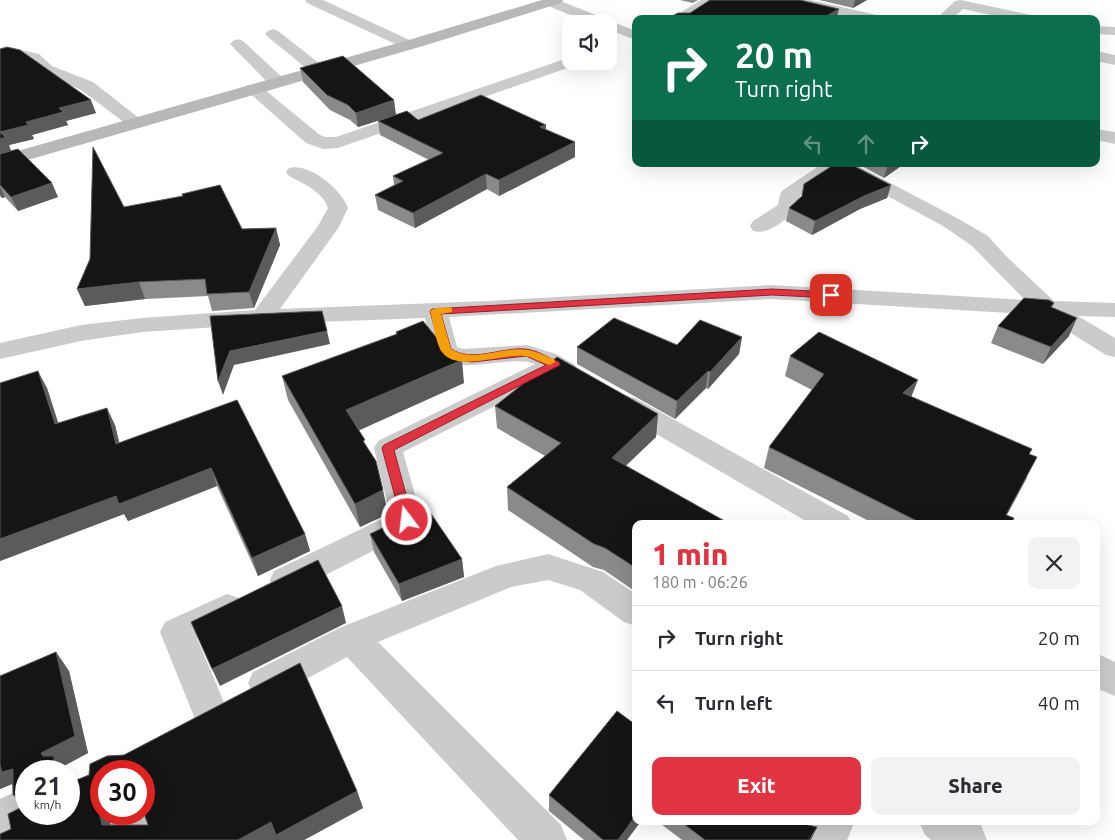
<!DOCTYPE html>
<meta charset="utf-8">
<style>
:root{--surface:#fff;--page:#f2f2f3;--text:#2b2b33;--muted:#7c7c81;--line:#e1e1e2;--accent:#e03442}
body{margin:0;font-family:Ubuntu,sans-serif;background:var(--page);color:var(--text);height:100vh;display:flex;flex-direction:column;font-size:19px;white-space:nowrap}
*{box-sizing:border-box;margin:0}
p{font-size:16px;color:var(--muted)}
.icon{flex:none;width:28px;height:28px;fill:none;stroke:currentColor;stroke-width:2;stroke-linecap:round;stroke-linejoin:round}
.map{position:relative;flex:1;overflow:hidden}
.panel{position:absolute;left:632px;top:520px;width:468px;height:305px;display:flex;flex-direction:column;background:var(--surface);border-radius:10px;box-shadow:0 5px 20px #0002}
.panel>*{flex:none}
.top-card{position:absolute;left:632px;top:15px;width:468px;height:152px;border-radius:10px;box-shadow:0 5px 20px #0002;background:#0b6e4f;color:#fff;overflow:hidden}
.buttons{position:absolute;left:562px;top:15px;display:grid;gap:10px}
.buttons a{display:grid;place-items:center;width:55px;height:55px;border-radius:10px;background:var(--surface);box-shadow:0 5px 20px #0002;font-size:25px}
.speed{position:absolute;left:15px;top:760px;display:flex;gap:10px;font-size:25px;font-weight:700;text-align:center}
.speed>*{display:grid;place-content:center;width:65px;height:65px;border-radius:50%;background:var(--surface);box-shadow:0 5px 20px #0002;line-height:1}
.speed small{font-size:12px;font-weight:400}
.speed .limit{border:8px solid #d22;background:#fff;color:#111}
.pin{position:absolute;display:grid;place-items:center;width:42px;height:42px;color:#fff;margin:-21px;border-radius:10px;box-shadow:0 2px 8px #0006}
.me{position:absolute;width:55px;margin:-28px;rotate:345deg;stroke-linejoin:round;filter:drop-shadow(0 0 4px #0008)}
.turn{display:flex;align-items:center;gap:18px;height:105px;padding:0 20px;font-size:22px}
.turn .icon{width:65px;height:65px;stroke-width:2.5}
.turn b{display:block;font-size:35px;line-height:42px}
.lanes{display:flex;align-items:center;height:48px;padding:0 20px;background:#0003;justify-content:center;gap:25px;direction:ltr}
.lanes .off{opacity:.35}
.round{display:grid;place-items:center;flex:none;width:52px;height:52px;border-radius:10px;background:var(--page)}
.headline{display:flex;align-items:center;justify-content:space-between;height:85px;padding:0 20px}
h1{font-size:30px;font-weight:800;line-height:38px;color:var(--accent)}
.button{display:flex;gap:10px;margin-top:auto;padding:10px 20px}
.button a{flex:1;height:58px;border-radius:10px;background:var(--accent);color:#fff;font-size:20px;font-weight:800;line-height:58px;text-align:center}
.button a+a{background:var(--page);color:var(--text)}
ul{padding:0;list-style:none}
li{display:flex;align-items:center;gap:15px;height:65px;padding:0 20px;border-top:1px solid var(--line)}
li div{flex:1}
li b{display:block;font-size:19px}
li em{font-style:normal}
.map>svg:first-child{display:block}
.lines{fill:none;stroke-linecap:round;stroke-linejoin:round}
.street{fill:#cbcbcb;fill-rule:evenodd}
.secondary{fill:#b8b8b8;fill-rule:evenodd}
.wall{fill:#8a8a8a;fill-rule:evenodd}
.shaded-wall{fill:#5b5b5b}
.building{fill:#151515;stroke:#5b5b5b;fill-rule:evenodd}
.route{fill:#e03442;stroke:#92222b}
.slow{fill:#f59e0b}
</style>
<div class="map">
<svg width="1115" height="840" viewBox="0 0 1115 840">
<rect width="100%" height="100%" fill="#fff"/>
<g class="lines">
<path class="street" d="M305 0H323L414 42 417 45 414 48H404L307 3Z
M545 0H558L636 31V40L609 30V24H592L546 5 544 2Z
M701 0H718L688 19H670Z
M786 0H811L881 16 883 19H856L788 3Z
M961 0 1031 15 1038 19H1009L963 9 952 19H936L955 1Z
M1096 26 1115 27V35L1096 34Z
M273 29 278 31 324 67 326 70 324 73H312L268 37 265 34 268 31Z
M238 39 243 41 283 78 285 82 283 86H271L233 47 230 44 233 41Z
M8 47 39 54 52 66 93 82 144 122 141 126 135 127 129 126 81 90 40 72 28 61 2 55 0 52 2 49Z
M1096 51 1115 55V65L1096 61Z
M571 57V61H581L579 64 338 148 323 149 306 143 245 89 247 85H259L320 135 325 137H336Z
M1096 129 1115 132V144L1096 140Z
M822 164H854L957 218 988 236 1006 256 1054 301 1115 303V317L1078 316 1115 338V357L1106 355 1042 315 772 299 449 317 457 347 463 349 527 345 556 354 575 365 579 371 575 377 566 379 555 376 403 452 422 520 418 528 298 589 286 593 274 589 270 580 274 571 390 515 374 448 378 441 535 364C511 353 448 380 434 352 429 342 428 329 425 318L262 324 142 332 81 341 0 359V343L81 325 142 318 255 310 318 226 328 208C322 191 304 184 289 176L286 172 289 168C310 163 341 189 348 208L339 227 280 309 488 301 772 285 1025 300 972 246 943 226 839 170 800 196 798 208 795 212C782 221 770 235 753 231L750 226 753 221 778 205 780 194 783 190Z
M625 395 635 398 848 516 852 524H811L615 410 612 404 615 398Z
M548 554 603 572 636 594V626L624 622 580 590 548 580 511 587 378 642 561 825 567 840H518L347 657 279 694 266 699 253 694 248 683 253 672 339 628 496 566Z
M227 594 239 598 244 608 239 618 197 638 228 712 223 724 210 729 197 724 160 632 165 622Z
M1096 653 1115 662V696L1096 688Z
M26 787V814H43L40 821 0 840V799Z
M144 801 158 840H116L109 814H144Z
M812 821H855L847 840H803Z
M919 821H974L981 825 987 840H931L925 835Z"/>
<path class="secondary" d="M542 0H563L561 3 423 46 0 168V156L412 39Z"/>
</g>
<path class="wall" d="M680 0H698L693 3Z
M819 0H867L853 8Z
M0 49 96 113 66 121 68 125 32 135 34 139 9 145 11 151 58 197 18 211 5 197 2 198 0 196Z
M300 68 396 115 358 127 350 120 330 110 303 82Z
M418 120 546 130 575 157 499 196 487 189 415 228 378 210 375 195 394 185 393 176 429 160 380 135 378 121Z
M858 164H904L884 178Z
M891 185 887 198 860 209 812 235 786 221 789 208Z
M124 207 242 229 276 228 280 245 254 308 212 311 208 296 145 299 85 306 77 289Z
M1054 303 1051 308 1069 336 1043 364 991 343 998 326Z
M742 337 739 354 708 389 706 388 675 419 577 364V347L677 345Z
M790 356 912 397 1029 454 1027 478 1007 515 1011 524H875L764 468 769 447 812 390 785 376Z
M282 376 464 383 359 430 366 446 388 514 360 527 288 400Z
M0 383 47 388 58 423 115 425 119 443 237 400 305 534 310 551 258 576 217 486 128 521 124 514 0 561Z
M495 406 658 414 656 437 626 466 636 524V592L604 570 593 567 508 510 507 487 545 456 497 428Z
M416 512 462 559 464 577 402 601 374 552 370 534Z
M56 652 69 671 88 753 62 767 66 771H26V814H69V783L89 775 90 764 107 756 124 755 300 663 357 791 363 808 304 840H0V834L11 829 8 814 23 807 13 795 12 784 0 789V676ZM101 771H144V813L148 825H111L108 814H101Z
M549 795 641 821 627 840H584L549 811Z
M657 821H810L808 825 811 840H682Z"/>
<path class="shaded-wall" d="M855 0H867L853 8Z
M839 9 837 17 833 19H821Z
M91 100 96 113 66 121 68 125 32 135 34 139 9 145 11 151 0 154V132L59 108Z
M394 100 396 115 358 127 356 113Z
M546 125V139L540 127Z
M575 142V157L499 196V180Z
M888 164H904L884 178Z
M486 174 487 189 415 228 413 213Z
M52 183 58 197 18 211 11 197Z
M891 185 887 198 860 209 812 235 815 221 864 196Z
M0 187 5 197 2 198 0 194Z
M276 228 280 245 254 308 249 292Z
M139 282 145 299 85 306 77 289Z
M1077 318 1069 336 1043 364 1051 347Z
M327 331 330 344 234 365 223 395 218 381 230 351Z
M742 337 739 354 708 389 710 372Z
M462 360 464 383 351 434 346 410Z
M38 371 47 388 64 441 55 424Z
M708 371 706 388 675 419 677 401Z
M918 380 910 400 903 393Z
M107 408 115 425 124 462 116 444Z
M658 414 656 437 610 480 612 458Z
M211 468 217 486 128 521 124 514 0 561V539L116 496Z
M383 490 388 514 360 527 355 504Z
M305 534 310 551 258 576 252 558Z
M462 559 464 577 402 601 399 584Z
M342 606 346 623 220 686 212 669Z
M56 652 69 671 88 753 62 767 66 771H54L41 753Z
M0 765 13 769 17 789 12 784 0 789Z
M357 791 363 808 304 840H238L271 822Z
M95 796 101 805V814H108L114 840 102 825Z
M636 815V821H641L627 840H618Z
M817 827 811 840H809Z"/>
<path class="building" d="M710 0H800L839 9 821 19H667L678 13H690Z
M7 47 20 50 91 100 59 108 63 112 26 122 28 125 0 132 5 137 0 139V49Z
M343 56 394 100 356 113 348 105 327 95 300 68Z
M481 95 546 125 540 127 575 142 499 180 486 174 413 213 375 195 403 181 393 176 443 153 378 121 407 111 418 120Z
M93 147 124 207 183 196 182 194 220 185 242 229 276 228 249 292 207 294 205 279 139 282 77 289 90 259Z
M18 149 52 183 11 197 0 185V154Z
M835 164H850L891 185 864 196 815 221 789 208 802 196 804 184Z
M1024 298 1049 300 1054 303 1051 307 1077 318 1051 347 998 326Z
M322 311 327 331 230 351 218 381 210 316Z
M614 318 677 345 700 320 742 337 710 372 708 371 677 401 577 347Z
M423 321 436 337 442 340 462 360 346 410 365 440 363 441 376 461 383 490 355 504 282 376 397 334 396 332Z
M819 332 918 380 903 393 1032 449 1029 454 1037 457 1006 515 1014 518 1011 524H923L769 447 824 374 790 356Z
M557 357 658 414 612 458 730 524H636V568L605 548 594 544 507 487 561 443 495 406Z
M38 371 55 424 107 408 116 444 237 400 305 534 252 558 211 468 119 504 116 496 0 539V383Z
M423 502 462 559 399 584 370 534 416 512Z
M318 560 342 606 212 669 191 622Z
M56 652 75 736 41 753 43 756H54V771H26V796L13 795V769L2 772 0 765V676Z
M300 663 357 791 276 835 271 822 238 840H0V834L11 829 8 814 26 805V814H69V783L89 775 90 764 107 756 124 755ZM101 771H144V813L148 825H102L95 796H101Z
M617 711 636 725V815L618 840H603L549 795Z
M680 821H810L808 825 817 827 809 840H705Z"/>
<path class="route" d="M772 289 831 292 836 295 831 298 772 295 441 314 451 349C473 363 501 347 525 349 537 350 549 358 559 362L560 365 394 450 413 520 411 523H402L382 448 384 445 546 365 526 356 472 362 452 359 441 351 430 311 432 309Z"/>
<path class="slow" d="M449 307 452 308V312L441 314 451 349C474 364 503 345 528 350 536 351 545 356 554 359L555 362 550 365C541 363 533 357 524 356 503 353 457 373 442 352 436 344 433 321 430 311L435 308Z"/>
</svg>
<div class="buttons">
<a><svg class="icon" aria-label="sound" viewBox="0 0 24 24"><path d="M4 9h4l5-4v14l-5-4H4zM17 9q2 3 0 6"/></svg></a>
</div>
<div class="speed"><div>21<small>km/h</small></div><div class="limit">30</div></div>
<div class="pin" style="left:831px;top:295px;background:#d93025"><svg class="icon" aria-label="arrive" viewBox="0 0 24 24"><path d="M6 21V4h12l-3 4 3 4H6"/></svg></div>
<svg class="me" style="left:407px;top:520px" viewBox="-20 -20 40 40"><circle r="17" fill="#e03442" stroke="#fff" stroke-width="3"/><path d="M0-11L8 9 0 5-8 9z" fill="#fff"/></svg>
<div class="top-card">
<div class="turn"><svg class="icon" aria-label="right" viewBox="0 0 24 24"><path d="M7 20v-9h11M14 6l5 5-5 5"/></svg><div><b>20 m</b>Turn right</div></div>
<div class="lanes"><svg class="icon off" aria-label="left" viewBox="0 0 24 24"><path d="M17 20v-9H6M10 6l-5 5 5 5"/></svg><svg class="icon off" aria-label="ahead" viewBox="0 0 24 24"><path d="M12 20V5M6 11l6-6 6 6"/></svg><svg class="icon" aria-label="right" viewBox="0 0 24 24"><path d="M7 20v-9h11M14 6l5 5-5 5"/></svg></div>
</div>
<section class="panel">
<div class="headline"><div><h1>1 min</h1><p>180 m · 06:26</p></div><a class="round"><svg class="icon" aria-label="close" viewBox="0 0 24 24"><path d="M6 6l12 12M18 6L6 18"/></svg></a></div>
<ul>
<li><svg class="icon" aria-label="right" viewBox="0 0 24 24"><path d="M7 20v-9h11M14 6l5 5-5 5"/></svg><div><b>Turn right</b></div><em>20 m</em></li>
<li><svg class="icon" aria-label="left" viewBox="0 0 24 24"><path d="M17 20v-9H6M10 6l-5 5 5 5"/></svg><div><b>Turn left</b></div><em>40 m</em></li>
</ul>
<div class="button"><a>Exit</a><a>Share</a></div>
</section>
</div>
